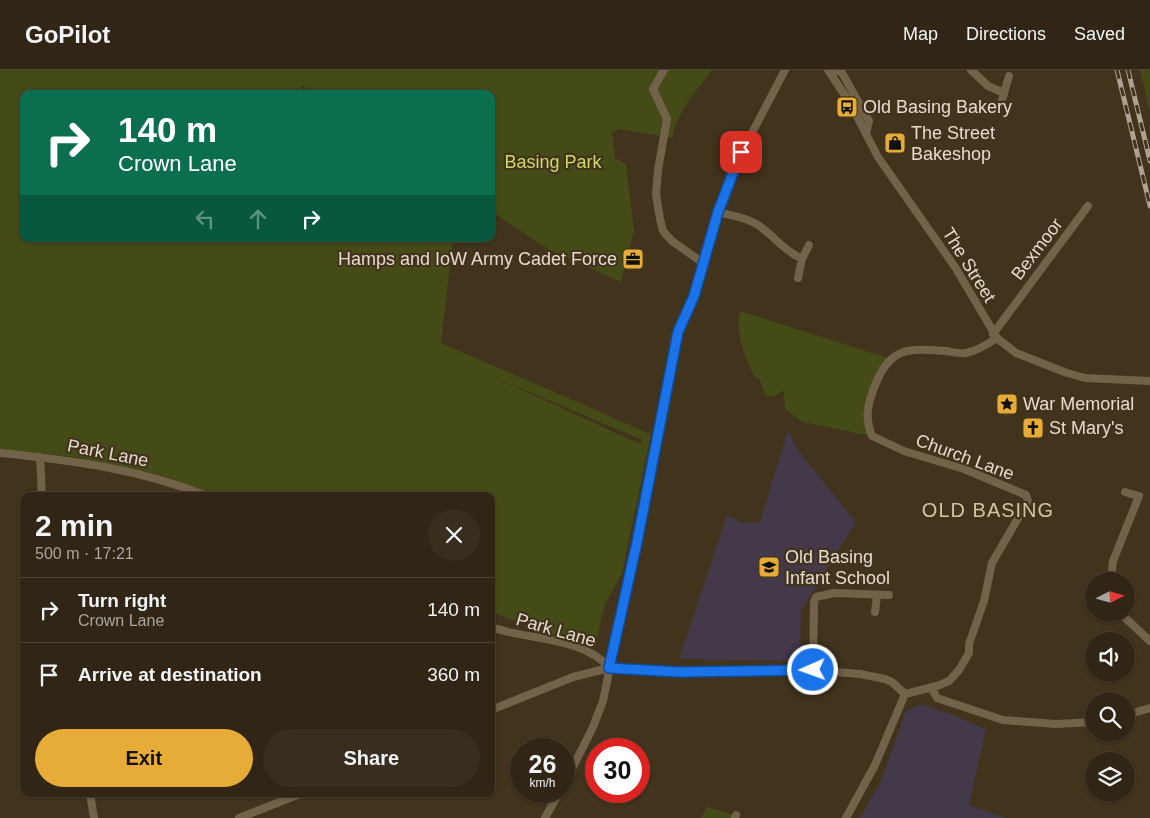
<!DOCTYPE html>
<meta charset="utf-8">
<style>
:root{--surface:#312615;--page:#392e1e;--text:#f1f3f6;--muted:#a8a5a0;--line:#4c4334;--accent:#e7ac37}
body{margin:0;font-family:Helvetica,sans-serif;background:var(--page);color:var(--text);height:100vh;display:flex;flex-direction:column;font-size:19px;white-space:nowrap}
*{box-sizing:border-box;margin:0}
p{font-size:16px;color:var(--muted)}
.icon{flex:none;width:28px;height:28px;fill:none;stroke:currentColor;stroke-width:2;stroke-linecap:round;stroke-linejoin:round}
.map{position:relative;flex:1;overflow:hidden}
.drawer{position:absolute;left:20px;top:422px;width:475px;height:305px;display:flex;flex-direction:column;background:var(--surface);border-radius:10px;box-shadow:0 1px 4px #0004,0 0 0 1px var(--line)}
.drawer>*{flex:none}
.guide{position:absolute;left:20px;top:20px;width:475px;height:152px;border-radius:10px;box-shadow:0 1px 4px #0004,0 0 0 1px var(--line);background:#0b6e4f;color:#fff;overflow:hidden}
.needle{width:32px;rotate:84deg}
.fabs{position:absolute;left:1085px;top:502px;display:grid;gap:10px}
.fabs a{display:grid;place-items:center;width:50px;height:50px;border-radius:50%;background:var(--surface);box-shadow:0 1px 4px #0004,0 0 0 1px var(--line);font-size:25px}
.speed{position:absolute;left:510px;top:668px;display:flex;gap:10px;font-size:25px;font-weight:700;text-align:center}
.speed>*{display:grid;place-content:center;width:65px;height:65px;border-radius:50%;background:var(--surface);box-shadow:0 1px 4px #0004,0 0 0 1px var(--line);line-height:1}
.speed small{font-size:12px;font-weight:400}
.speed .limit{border:8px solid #d22;background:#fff;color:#111}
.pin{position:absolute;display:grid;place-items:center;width:42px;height:42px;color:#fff;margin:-21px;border-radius:10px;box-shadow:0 2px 8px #0006}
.me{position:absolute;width:55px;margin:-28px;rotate:268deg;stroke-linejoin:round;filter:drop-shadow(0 0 4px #0008)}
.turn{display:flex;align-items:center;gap:18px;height:105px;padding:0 15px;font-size:22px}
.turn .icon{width:65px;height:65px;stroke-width:2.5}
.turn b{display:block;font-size:35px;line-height:42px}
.lanes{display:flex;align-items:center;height:48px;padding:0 15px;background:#0003;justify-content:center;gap:25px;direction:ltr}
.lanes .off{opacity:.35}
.round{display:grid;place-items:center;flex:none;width:52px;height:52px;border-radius:26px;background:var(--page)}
.overview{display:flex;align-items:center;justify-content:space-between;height:85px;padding:0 15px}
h1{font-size:30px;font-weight:700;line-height:38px}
.primary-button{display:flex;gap:10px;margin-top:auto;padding:10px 15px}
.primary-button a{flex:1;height:58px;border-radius:30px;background:var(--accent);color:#111;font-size:20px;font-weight:700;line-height:58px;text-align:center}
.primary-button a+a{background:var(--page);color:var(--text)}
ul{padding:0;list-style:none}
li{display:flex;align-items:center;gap:15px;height:65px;padding:0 15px;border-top:1px solid var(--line)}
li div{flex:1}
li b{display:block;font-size:19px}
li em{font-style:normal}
header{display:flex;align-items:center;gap:30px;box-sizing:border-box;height:70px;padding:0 25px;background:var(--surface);border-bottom:1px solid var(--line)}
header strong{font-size:24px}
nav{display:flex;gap:28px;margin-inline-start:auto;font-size:18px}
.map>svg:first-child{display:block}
.education{fill:#433949}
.green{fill:#454b16;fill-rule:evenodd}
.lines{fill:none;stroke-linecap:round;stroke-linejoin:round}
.street{stroke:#726249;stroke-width:8}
.rail-casing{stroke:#ada191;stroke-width:5}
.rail{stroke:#41331c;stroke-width:3;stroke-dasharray:9;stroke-linecap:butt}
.route-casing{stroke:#114b97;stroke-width:12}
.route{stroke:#1a73e8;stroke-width:9}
.labels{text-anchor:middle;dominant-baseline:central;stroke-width:4.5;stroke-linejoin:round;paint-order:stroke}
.poi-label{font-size:18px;fill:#e5dbce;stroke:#41331c;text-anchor:start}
.park-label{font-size:18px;fill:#cbda68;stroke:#41331c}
.street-label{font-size:18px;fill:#e5dbce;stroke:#41331c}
.quarter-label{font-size:20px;letter-spacing:1px;fill:#d4c2a6;stroke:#41331c}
</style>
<header>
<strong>GoPilot</strong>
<nav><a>Map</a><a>Directions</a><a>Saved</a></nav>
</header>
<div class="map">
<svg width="1150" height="748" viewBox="0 0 1150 748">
<rect width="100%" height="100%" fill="#41331c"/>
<path class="education" d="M788 360 800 383 856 452 801 541 800 591 679 589 727 445 743 453 760 452Z
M921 634 956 646 986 659 969 735 1006 748H860L880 713 906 641Z"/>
<path class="green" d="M0 0H712C701 15 672 49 673 68L619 59 612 62 615 88 626 94 634 161 621 212 546 178 491 141V24H315L301 15V18L310 24H24V169H453L441 273 651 364 622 503 605 534 595 576 576 573 491 542V426H217L164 406 75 387 0 379ZM487 304 642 370 641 374H640Z
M1140 0H1150V42Z
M740 241 888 288 868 334 871 366 803 352 785 339 784 320 775 326H766L759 308H755C745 286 735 266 740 241Z
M707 737 736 746 735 748H701Z"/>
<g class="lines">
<path class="street" d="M664 0 653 19 667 49 658 100 656 124 660 149 663 161 672 171 703 193
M828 0 850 33 878 87 955 197 997 268 1016 283 1067 303 1085 308 1150 311
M971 0 988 16 1002 22
M829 1H841L869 51 866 63
M1002 30 1009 6
M718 142C733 146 750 148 762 158 778 170 782 179 802 189
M798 208 802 189 809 175
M993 264 1088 136
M0 383C71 390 140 399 207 426
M40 387 42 426
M1111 511 1113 491 1139 426 1125 422
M875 542 877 525
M1121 544 1150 571
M491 557C526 570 585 567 609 598
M813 600 814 532 816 527 834 523 889 525
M931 618 937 628 1003 650 1056 654 1094 652
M905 624 937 616 949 611 959 600 969 583V574L984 531 992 493 1028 431 1026 425 964 399 904 381 872 366C865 348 867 336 874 318 889 277 907 278 946 281 952 282 960 284 966 283 977 281 988 274 997 268
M491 640 573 607 609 598 679 602 813 600 860 604 885 609 892 612 905 624
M1126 645 1150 638
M564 715 593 657 603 631 678 262 694 226 733 99 785 0
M90 724 94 748
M239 748 300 724
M545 748 560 721
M735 748 736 745
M846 748 875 695 905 624"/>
<g class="rail-casing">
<path id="rail" d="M1117 0 1150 136
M1128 0 1150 91"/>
</g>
<use href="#rail" class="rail"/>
</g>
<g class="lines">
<g class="route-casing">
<path id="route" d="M741 82 718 142 694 226 678 262 637 472 609 598 679 602 813 600"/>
</g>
<use href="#route" class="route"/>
</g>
<defs>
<g id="bus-square" transform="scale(1.125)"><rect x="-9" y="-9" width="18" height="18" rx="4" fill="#e7ac37" stroke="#41331c"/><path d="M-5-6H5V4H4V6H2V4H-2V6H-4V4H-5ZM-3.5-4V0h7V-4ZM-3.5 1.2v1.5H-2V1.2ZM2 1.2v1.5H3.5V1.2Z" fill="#111"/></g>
<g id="shop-square" transform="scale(1.125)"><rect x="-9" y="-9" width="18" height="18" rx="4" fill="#e7ac37" stroke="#41331c"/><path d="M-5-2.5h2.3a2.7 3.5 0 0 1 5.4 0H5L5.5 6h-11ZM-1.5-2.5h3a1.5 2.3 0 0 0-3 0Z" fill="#111"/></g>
<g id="office-square" transform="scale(1.125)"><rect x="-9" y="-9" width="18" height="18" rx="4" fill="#e7ac37" stroke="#41331c"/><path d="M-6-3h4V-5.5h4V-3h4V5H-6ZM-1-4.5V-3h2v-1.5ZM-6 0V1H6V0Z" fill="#111"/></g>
<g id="sight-square" transform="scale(1.125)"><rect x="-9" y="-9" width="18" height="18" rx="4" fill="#e7ac37" stroke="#41331c"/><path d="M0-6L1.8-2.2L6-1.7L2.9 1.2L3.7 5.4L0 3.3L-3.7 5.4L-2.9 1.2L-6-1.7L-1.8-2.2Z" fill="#111"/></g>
<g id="church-square" transform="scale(1.125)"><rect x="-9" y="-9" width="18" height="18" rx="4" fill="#e7ac37" stroke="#41331c"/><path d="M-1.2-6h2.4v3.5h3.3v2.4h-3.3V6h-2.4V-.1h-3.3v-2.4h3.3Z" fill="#111"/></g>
<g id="school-square" transform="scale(1.125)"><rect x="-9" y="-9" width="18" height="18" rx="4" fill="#e7ac37" stroke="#41331c"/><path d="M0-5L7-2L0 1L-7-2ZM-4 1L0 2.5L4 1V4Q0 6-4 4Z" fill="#111"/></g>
</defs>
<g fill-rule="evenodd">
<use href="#bus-square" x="847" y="37"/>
<use href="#shop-square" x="895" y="73"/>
<use href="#office-square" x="633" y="189"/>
<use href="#sight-square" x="1007" y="334"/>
<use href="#church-square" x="1033" y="358"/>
<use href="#school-square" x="769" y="497"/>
</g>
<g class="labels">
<g class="poi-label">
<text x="863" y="37">Old Basing Bakery</text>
<text x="911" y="63">The Street<tspan x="911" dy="21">Bakeshop</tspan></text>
<text x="617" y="189" text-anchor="end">Hamps and IoW Army Cadet Force</text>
<text x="1023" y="334">War Memorial</text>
<text x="1049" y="358">St Mary's</text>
<text x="785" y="487">Old Basing<tspan x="785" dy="21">Infant School</tspan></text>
</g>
<g class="park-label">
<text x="553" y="92">Basing Park</text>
</g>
<g class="street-label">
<text transform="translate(1037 179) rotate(-53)">Bexmoor</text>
<text transform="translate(969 195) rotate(58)">The Street</text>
<text transform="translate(108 383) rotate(11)">Park Lane</text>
<text transform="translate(965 387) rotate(20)">Church Lane</text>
<text transform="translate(556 560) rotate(16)">Park Lane</text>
</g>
<g class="quarter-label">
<text x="988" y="440">OLD BASING</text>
</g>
</g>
</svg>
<div class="fabs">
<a><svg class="needle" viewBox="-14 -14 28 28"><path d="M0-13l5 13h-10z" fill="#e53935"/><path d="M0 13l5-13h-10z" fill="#a8a5a0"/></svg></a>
<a><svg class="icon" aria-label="sound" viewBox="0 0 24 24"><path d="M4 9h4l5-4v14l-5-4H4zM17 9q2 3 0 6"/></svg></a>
<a><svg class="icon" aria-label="search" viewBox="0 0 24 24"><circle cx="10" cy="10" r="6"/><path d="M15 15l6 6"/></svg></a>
<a><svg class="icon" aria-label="layers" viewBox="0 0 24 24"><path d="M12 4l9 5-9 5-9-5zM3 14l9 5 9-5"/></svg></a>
</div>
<div class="speed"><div>26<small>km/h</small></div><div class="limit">30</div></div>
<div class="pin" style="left:741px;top:82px;background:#d93025"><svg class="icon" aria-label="arrive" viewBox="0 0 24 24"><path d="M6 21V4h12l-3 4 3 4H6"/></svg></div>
<svg class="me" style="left:813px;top:600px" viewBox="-20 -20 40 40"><circle r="17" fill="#1a73e8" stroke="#fff" stroke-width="3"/><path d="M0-11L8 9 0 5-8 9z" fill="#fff"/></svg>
<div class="guide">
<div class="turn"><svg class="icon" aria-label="right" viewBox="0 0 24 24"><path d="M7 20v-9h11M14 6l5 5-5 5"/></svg><div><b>140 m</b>Crown Lane</div></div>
<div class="lanes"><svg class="icon off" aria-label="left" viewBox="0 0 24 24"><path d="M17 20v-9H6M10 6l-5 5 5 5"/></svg><svg class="icon off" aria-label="ahead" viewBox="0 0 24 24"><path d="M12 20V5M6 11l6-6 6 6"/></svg><svg class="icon" aria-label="right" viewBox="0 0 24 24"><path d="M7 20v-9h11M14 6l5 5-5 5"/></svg></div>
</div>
<section class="drawer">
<div class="overview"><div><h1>2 min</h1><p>500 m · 17:21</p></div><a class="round"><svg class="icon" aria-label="close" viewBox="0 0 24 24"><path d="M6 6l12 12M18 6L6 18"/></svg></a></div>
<ul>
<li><svg class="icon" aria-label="right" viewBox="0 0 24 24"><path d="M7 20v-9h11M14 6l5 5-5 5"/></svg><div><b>Turn right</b><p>Crown Lane</p></div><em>140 m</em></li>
<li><svg class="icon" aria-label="arrive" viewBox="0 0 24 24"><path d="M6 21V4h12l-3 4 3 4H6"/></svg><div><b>Arrive at destination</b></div><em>360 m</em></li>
</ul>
<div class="primary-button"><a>Exit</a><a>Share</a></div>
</section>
</div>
